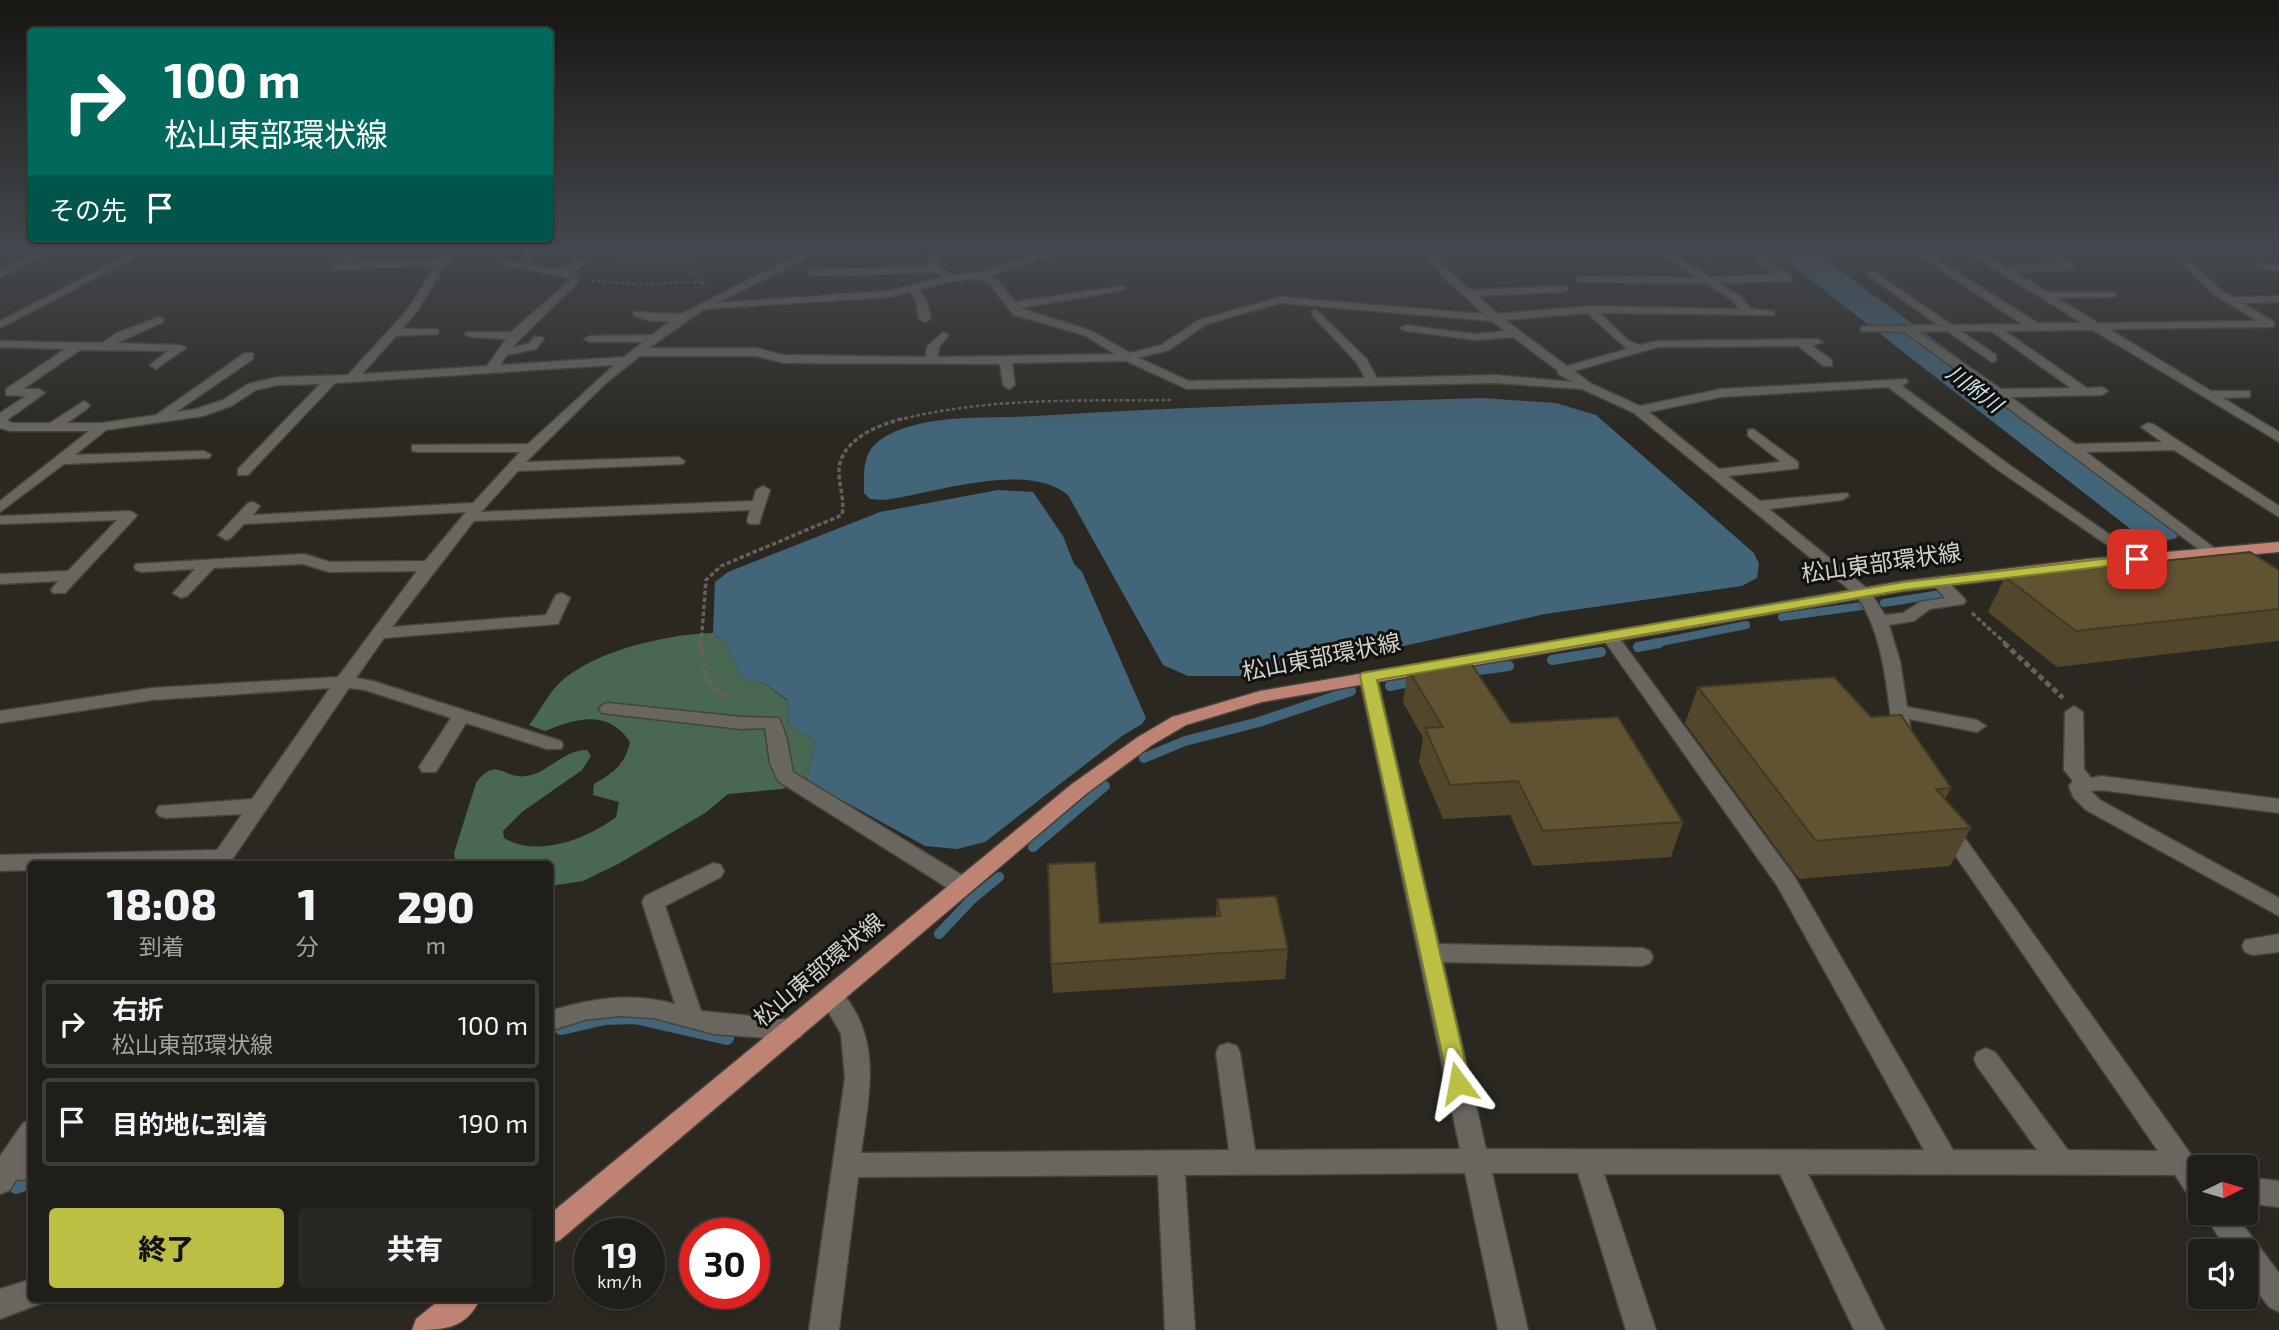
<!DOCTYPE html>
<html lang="ja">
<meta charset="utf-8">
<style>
:root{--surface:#201e19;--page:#282722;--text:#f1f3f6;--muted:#a2a2a2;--line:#3d3c38;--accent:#bbc045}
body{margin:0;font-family:"Exo 2","Noto Sans JP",sans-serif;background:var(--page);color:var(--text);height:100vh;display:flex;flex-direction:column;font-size:26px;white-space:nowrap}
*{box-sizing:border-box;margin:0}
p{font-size:23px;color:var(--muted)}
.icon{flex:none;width:38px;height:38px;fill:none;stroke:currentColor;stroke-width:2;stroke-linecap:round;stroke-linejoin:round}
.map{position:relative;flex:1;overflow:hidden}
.details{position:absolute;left:28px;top:861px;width:525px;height:441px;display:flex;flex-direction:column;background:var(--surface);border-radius:7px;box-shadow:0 2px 5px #0004,0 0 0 2px var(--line)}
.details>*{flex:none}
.guide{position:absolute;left:28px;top:28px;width:525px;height:214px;border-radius:7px;box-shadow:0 2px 5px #0004,0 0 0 2px var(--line);background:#00695c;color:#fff;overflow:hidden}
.needle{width:46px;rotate:85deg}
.fabs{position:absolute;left:2188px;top:1155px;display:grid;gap:14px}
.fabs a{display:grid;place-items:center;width:70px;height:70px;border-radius:7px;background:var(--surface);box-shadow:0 2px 5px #0004,0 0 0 2px var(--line);font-size:35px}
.speed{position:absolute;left:574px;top:1218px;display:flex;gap:14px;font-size:35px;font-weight:700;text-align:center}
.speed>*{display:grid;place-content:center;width:91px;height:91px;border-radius:50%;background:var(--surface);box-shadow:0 2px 5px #0004,0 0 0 2px var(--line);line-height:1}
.speed small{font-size:18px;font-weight:400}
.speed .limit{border:10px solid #d22;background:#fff;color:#111}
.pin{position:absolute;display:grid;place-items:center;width:60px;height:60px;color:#fff;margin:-30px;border-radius:14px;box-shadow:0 4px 10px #0006}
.me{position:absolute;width:77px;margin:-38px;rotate:347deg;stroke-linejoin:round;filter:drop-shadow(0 0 5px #0008)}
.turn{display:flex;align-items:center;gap:24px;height:147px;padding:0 21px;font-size:32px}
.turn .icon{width:91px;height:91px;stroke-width:2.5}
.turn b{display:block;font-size:49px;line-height:60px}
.then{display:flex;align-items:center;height:66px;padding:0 21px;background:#0003;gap:14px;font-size:26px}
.eta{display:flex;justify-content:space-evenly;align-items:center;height:119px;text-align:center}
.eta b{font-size:42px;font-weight:800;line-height:49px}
.action{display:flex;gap:14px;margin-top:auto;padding:14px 21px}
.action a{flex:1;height:80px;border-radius:7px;background:var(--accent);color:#111;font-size:28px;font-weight:800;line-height:80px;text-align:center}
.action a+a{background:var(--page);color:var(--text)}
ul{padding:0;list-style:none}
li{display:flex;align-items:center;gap:21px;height:88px;margin:0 14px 10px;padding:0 7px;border:4px solid var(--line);border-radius:7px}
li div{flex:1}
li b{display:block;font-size:26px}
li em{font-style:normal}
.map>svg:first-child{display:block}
.forest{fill:#486852}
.water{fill:#426579}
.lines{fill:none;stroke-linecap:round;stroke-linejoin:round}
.stream-far2{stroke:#426579;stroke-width:8}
.stream-far1{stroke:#426579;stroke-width:10}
.stream{stroke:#426579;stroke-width:14}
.river{fill:#426579;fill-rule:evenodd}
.street-casing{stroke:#45433d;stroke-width:3}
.primary-casing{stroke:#45433d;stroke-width:3}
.path-far2{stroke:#63615b;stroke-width:2.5;stroke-dasharray:3.5 2.5;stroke-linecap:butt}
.path-far1{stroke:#63615b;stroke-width:3.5;stroke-dasharray:4.5 2.5;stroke-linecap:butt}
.path{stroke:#63615b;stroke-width:5;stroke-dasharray:6 3.5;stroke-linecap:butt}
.street{fill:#69665f;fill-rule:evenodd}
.primary{fill:#be8372;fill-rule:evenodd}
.wall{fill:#53472b}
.building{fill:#605332;stroke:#433a23;stroke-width:2}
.route{fill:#bbc045;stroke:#7a7d2d;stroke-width:2}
.labels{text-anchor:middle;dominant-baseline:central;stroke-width:6;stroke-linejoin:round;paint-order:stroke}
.far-water-label{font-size:21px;font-style:italic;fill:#cfe7f6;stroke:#12110e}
.street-label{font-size:23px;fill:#d3d1cd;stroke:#12110e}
</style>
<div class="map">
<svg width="2279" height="1330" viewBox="0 0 2279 1330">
<rect width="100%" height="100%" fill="#2a2821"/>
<path class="forest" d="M713 633 724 641 743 679 764 683 787 701 789 726 815 740 807 781 782 789 728 794 705 813 618 864 583 881 550 886V864H456L454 853 476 783C496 755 505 780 526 776 549 773 562 750 587 750L591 756 582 770 522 812 503 831 504 838C538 858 587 839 616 817L619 802 593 795 594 784C613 773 625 765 630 742 608 709 577 718 545 731L529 725C538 714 545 700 554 689 585 652 667 634 713 633Z"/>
<path class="water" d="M1482 398 1556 403 1596 415 1754 553 1759 564 1757 578 1742 586 1545 614 1272 676H1188L1163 665 1068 495C1026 460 933 494 883 500L870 499 864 493C864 467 862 449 888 435 930 413 989 419 1035 416 1184 406 1333 403 1482 398Z
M998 490 1033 492 1063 536 1074 564 1082 572 1146 718 1142 724 1122 736 985 842 957 849 925 846 807 781 815 740 789 726 787 700 764 683 743 679 724 641 713 633 715 582 728 572 880 512Z"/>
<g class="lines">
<path class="stream-far2" d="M1884 603 1941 594
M1782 617 1862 606
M1651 644 1746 625"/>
<path class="stream-far1" d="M1638 647 1659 643
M1552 660 1601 652
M1464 672 1509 666
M1390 686 1418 680
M1144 758 1185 741 1259 722 1351 691
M1033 847 1105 786
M939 934 971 900 999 877"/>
<path class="stream" d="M561 1028 605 1018 635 1017 727 1038
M16 1187 32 1181"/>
<path class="river" d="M1775 249H1811L2176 518 2184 528 2176 538 2159 543 2142 538 1780 256Z"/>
<g class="street-casing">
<path id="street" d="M0 249H10L0 254Z
M140 249H152L0 328V321Z
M453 249H464L444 268 417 311 402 329H434L438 330V334L396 336 362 374 487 366 506 339 471 337 465 334 467 332H511L573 278 578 281 577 283 512 347 528 344 534 337H542L544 339 536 349 507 355 500 365 624 357 643 342H590L584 339 590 336 652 335 670 321H652L634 316V312L681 314 809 249H820L783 271 716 303 889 291 943 277 934 272 812 276 807 273 812 270 930 266 926 249H936L941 267 951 275 980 273 1033 255 1070 249H1090L1035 261 990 276 998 281 1015 302 1124 286 1125 288 1120 291 1020 308 1092 331 1130 353 1161 345 1199 320 1280 297 1484 314 1443 277 1421 249H1431L1451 273 1470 290 1564 286 1569 289 1564 292 1477 296 1498 314 1590 306 1739 309 1732 300 1706 283 1580 282 1575 279 1580 276 1697 278 1654 249H1665L1710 277 1775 274 1747 254 1746 252 1751 249 1790 275 1792 281 1719 283 1740 296 1751 309 1774 311V315L1600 313 1629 341 1639 345 1657 341 1817 339 1823 342 1812 346 1832 360V366H1824L1798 346 1658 347 1574 371 1590 383 1640 406 1721 389 1906 379 1908 382 1902 386 2008 464 2145 559 2137 564 2132 562 1998 470 1888 387 1721 397 1649 412 1719 469 1781 462 1748 436V430L1753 429 1798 462V468L1793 469 1728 476 1760 501 1847 493 1849 496 1842 500 1769 509 1869 590 1885 615 1903 613 1920 602 1945 598 1931 582 1939 577 1945 579 1964 598 1966 601 1964 604 1930 609 1914 621 1889 625 1900 661 1907 707 1977 720 1986 726 1977 732 1909 719 1912 737 1903 743 1894 737C1886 690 1885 637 1857 596L1634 413 1582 389 1496 383 1187 389 1126 361 1012 363 1015 385 1009 389 1003 385 1000 364 784 363 756 356H640L606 383 526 462 678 457 685 461 683 464 518 471 481 512 753 501 756 490 763 486 770 490 759 524H749L747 521 750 510 474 521 392 627 546 615 556 595 562 593 570 598 558 624 384 638 356 678 373 681 561 741 563 745 561 749H547L466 723 436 772H422L419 767 451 718 365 690 349 688 229 864H32V870L0 871V855L217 850 242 814 166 818 159 816 156 811 159 806 252 799 330 688 152 700 0 723V711L152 688 338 677 417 571 329 572 303 564 214 568 187 596 181 598 173 593 195 569 142 572 136 570 134 567 136 564 304 554 330 562 425 561 466 512 244 524 231 538 226 540 218 535 248 503 253 502 260 506 253 515 473 503 520 452H417L412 451V445L528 444 614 365 335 383 248 475H238V469L320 384 278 385 256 390 231 406 203 416 106 430 75 455 204 451 211 455 209 458 64 464 0 512V501L89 431H10L0 428V413L26 396 6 395V389L65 349 0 347V341L102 343 117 333 159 317 163 318V322L117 343 180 345 186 348 156 369 150 365 168 351 80 350 23 389H39L45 393 7 420 12 423H50L84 401 90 405 88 408 67 423H102L156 415 245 353H253V359L176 412 196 409 223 400 248 384 278 377 348 375 408 309 436 265 336 270 331 267 346 255 305 256 301 255V251L361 250V254L348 263 443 258ZM979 279 990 285 1014 315 1084 335 1115 354 938 357 939 347 949 335 943 332 927 347 926 357 784 355 756 348H649L704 309 889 297 909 292 916 300 919 319 925 322 931 319 926 299 918 290 952 281ZM1280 303 1492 321 1505 331 1476 334 1406 325 1400 328 1406 331 1476 340 1513 337 1557 370 1558 374 1573 382 1496 375 1377 378 1366 358 1316 310 1312 311V315L1357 363 1365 378 1189 381 1139 358 1169 350 1207 324ZM1587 313 1627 349 1567 366 1505 320Z
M533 249H543L529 265 559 270 583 258 592 260 571 272 577 275 572 278 501 264 506 261 520 263Z
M1674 249H1738L1707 257Z
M1975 249 2004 266 2057 264 2033 249H2045L2073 265 2074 267 2069 270 2014 272 2047 292H2116V296L2112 297 2057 298 2098 323 2257 321 2212 293 2167 249H2177L2220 289 2233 297 2279 296V302L2243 303 2274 322V326L2270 327 2109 329 2211 391H2250V397L2223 398 2279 432V442L2093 330 2005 331 2087 388 2102 387 2108 391 2102 395 2011 397 2075 444 2162 442 2141 427 2148 423 2153 424 2279 506V517L2174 450 2086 452 2221 553 2213 558 2208 556 1905 332 1861 331V327L1865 326 1938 325 1869 276V272L1873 271 1952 325 2022 324 1916 253 1921 250ZM1972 255 2082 323H2037L1932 256ZM1947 331 1992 362 1996 361V355L1961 331H1991L2071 388 2001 389 1919 332Z
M38 252 43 255 42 257 0 278V271Z
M2261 263 2279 265V271L2257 268 2256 266Z
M130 511 137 515 135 518 65 593H53L51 590 58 581 0 584V574L68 571 117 520 0 524V516Z
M1609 631 1615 632 1794 876 1953 1150H2037L1977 1066 1974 1059 1977 1052 1986 1048 1995 1052 2068 1150 2158 1151 1940 833 1937 828 1940 823H1954L2200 1167V1202L2190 1198 2175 1175 1808 1174 1885 1330H1854L1780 1174H1604L1656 1330H1626L1578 1173H1492L1528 1330H1498L1465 1173 1185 1175 1195 1330H1165L1158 1175 858 1177 839 1330H809L845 1078 841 1034 820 997 824 990C837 986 842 992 850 1003 881 1048 868 1102 861 1153L1229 1150 1216 1053 1219 1046 1228 1043 1237 1046 1240 1053 1255 1150 1460 1149 1359 676 1368 671 1377 676 1439 944 1642 948 1650 951 1653 957 1650 963 1642 966 1443 962 1486 1149 1924 1150 1778 887 1601 636Z
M608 703 741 717 779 718 786 736 793 772 970 880 973 886 970 892 962 894 954 892 778 781 770 763 765 728 741 729 602 713 599 709 602 705Z
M2074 706 2083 712 2084 769 2091 778 2101 776 2279 799V813L2101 790 2091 791 2100 800 2279 898V916L2086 810 2073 797 2069 786 2073 781 2064 770 2065 712Z
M713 863 721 865 724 871 721 877 665 906 701 1011 792 1020 801 1023 804 1030 801 1037 792 1040 714 1034 654 1018 619 1016 584 1020 550 1031V1011C592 998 631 992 675 1004L642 902 645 896Z
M2279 934V952L2253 955 2245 952 2242 946 2245 940Z
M32 1119V1179L16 1180 10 1190 0 1194V1156L23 1123Z
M2245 1177 2279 1181V1207L2245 1203Z
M2203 1213H2234L2279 1273V1312L2269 1307 2245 1275V1251H2228Z
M32 1279V1298H44L42 1303 0 1319V1289Z"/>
</g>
<g class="primary-casing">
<path id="primary" d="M2279 542V552L2088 569 1904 591 1262 702 1186 725 1152 745 1086 794 560 1240 550 1244V1214L1072 784 1138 737 1172 717 1260 691 1904 581 2088 559Z
M442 1298H480C467 1330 442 1330 412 1330L416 1319Z"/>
</g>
<path class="path-far2" d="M604 271 624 261 691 260 695 274 706 286
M591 281 642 284 702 282
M899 420C987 397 1081 401 1171 400"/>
<path class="path-far1" d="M1972 613 2006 644
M701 644 706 580 721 566 842 515C845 500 839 487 839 472 838 441 880 423 906 418"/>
<path class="path" d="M700 643 706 678 726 699
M2004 643 2063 698"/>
<use href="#street" class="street"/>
<use href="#primary" class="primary"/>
</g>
<path class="wall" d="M2279 570V641L2057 667 1988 612 2005 577Z
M1408 669 1683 822 1671 857 1533 866 1510 815 1443 819 1419 762 1423 738 1403 702Z
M1698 687 1871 717 1951 788 1945 799 1971 828 1950 866 1799 879 1685 723Z
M1217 899 1288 949 1285 979 1053 993 1051 964 1100 923 1216 916Z"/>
<path class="building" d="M2250 552 2279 570V609L2076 631 2005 577Z
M1470 662 1511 723 1618 717 1683 822 1543 831 1518 781 1450 785 1425 728 1443 727 1408 669Z
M1834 677 1871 717 1901 715 1951 788 1936 789 1971 828 1816 841 1698 687Z
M1095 862 1100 923 1220 916 1217 899 1276 896 1288 949 1051 964 1048 864Z"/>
<linearGradient id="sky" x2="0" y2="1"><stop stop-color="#171612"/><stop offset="0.57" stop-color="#44484e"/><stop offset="1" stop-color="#44484e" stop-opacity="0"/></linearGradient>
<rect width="2279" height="435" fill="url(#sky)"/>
<path class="route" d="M2137 555 2142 556V562L1904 590 1377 680 1470 1083 1466 1090 1458 1092 1450 1090 1360 676 1362 673 1904 582Z"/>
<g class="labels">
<g class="far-water-label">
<text transform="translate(1975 388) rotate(37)">川附川</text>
</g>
<g class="street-label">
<text transform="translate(1881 562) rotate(-8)">松山東部環状線</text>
<text transform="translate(1321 656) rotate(-11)">松山東部環状線</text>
<text transform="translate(818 969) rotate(-40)">松山東部環状線</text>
</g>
</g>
</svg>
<div class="fabs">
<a><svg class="needle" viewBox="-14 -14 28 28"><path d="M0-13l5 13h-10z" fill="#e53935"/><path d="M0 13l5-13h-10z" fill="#a2a2a2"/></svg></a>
<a><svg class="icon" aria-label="sound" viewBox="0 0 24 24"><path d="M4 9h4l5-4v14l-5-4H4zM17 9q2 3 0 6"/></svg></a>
</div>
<div class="speed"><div>19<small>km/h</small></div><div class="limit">30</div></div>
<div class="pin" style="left:2137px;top:559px;background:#d93025"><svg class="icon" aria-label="arrive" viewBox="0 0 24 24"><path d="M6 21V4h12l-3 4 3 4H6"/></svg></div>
<svg class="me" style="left:1458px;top:1083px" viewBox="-20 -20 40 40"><path d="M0-17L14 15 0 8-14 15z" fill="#bbc045" stroke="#fff" stroke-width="4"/></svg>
<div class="guide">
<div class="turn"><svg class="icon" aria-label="right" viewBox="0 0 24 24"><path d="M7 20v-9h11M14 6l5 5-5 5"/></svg><div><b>100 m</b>松山東部環状線</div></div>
<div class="then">その先<svg class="icon" aria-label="arrive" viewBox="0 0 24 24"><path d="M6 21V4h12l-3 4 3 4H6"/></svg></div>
</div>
<section class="details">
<div class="eta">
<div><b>18:08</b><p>到着</p></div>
<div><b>1</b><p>分</p></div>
<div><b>290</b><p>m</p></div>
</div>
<ul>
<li><svg class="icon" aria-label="right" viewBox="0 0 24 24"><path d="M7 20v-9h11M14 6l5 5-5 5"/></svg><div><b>右折</b><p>松山東部環状線</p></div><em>100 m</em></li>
<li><svg class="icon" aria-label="arrive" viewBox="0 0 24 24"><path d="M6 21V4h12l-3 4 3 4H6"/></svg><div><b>目的地に到着</b></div><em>190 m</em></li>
</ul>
<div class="action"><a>終了</a><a>共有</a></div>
</section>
</div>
